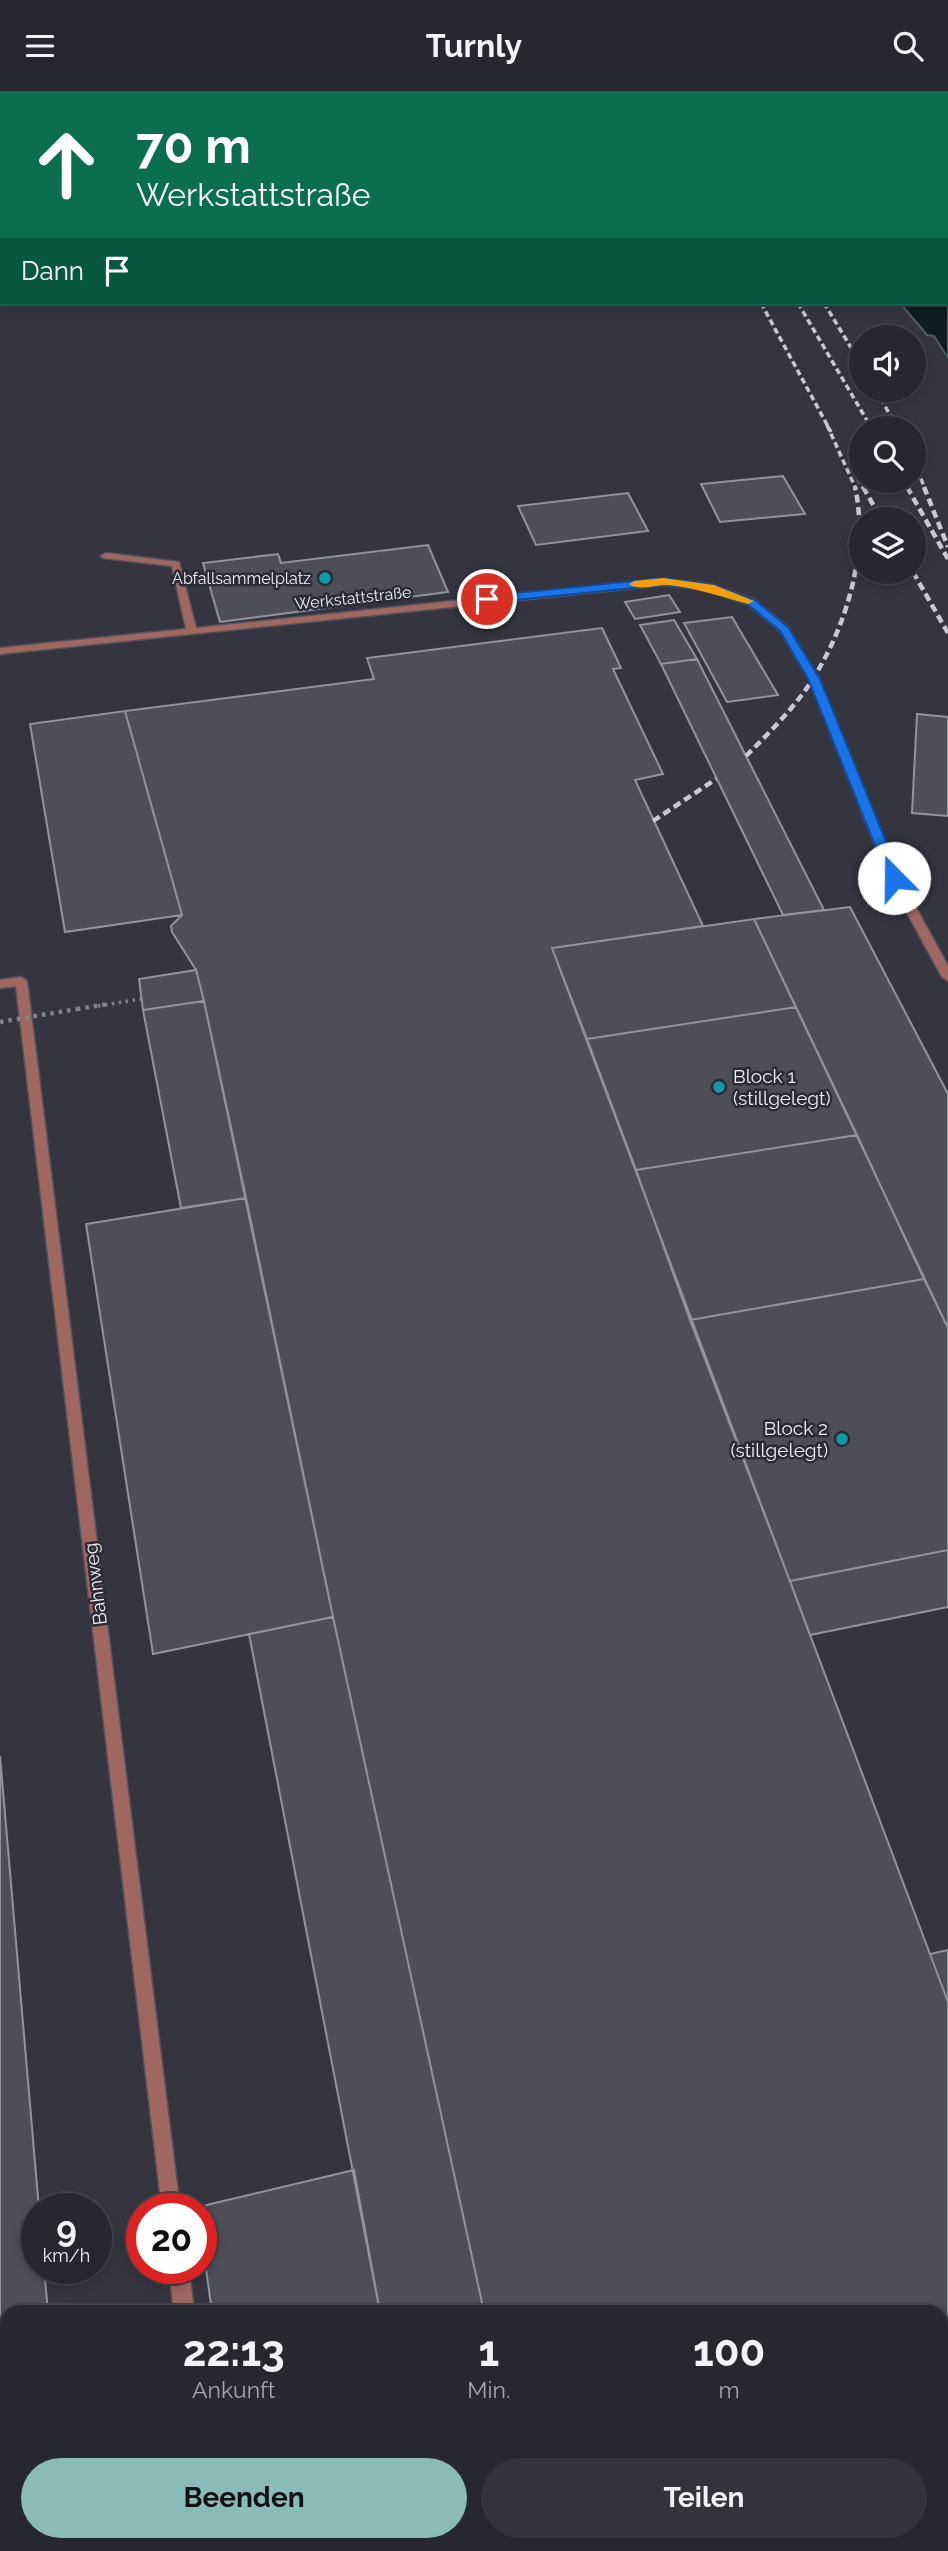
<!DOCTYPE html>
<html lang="de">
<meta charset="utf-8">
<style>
:root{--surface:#27282f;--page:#33343b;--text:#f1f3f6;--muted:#a4a6aa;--line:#43444b;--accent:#8bbbb9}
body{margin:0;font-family:Raleway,sans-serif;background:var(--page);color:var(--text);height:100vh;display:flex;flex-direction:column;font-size:26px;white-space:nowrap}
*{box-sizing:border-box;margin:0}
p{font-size:23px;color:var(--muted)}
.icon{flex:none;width:38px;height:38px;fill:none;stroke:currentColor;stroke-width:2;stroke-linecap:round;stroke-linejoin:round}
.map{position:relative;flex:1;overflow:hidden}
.sheet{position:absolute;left:0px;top:2214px;width:948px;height:247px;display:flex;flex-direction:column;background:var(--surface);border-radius:21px 21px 0 0;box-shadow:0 4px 10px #0003,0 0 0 2px var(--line)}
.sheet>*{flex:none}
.guide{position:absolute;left:0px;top:0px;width:948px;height:214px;box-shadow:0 4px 10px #0003,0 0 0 2px var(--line);background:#0b6e4f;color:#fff;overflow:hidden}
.tools{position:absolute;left:849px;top:234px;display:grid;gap:14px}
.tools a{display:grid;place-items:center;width:77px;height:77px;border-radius:50%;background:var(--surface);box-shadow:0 4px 10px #0003,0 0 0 2px var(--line);font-size:35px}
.speed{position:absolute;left:21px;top:2102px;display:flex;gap:14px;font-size:35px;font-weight:700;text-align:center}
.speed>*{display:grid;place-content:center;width:91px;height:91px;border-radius:50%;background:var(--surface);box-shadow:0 4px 10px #0003,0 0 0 2px var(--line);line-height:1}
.speed small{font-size:18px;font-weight:400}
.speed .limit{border:10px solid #d22;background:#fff;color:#111}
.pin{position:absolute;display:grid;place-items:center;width:60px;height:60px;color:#fff;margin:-30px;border:4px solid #fff;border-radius:50%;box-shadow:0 2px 7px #0007}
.me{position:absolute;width:77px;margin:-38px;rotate:338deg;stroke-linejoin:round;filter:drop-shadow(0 0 5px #0008)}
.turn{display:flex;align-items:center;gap:24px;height:147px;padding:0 21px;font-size:32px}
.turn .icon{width:91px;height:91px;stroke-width:2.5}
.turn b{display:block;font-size:49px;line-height:60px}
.then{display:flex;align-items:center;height:66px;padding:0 21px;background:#0003;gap:14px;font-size:26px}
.eta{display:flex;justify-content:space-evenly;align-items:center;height:119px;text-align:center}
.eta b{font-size:42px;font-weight:700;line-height:49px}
.primary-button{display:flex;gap:14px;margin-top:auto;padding:14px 21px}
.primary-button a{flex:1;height:80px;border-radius:42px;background:var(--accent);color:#111;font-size:28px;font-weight:700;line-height:80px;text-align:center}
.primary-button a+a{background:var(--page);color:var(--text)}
header{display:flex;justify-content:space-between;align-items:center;height:91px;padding:0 21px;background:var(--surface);font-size:32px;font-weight:700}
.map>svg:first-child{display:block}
.water{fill:#0e1d1f;stroke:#525c60;stroke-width:2}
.building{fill:#4d4e58;stroke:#91939f;stroke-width:2}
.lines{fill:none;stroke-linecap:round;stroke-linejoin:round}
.lane-casing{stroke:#52535c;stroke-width:3}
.path-far1{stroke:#82838b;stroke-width:3.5;stroke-dasharray:2.5 4.5;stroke-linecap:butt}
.path{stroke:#82838b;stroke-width:4.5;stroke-dasharray:3.5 5;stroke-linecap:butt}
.lane{fill:#a06761;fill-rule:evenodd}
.rail-far1{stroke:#c8c9d1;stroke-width:3.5;stroke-dasharray:6 3.5;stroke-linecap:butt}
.rail{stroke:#c8c9d1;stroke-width:4.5;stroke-dasharray:8 4.5;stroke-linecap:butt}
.path-bridge{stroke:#82838b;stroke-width:4.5;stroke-dasharray:3.5 5;stroke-linecap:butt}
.route{fill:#1a73e8;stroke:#114b97;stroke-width:2}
.slow{fill:#f59e0b}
.culture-dot{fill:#0f9aa8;stroke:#2a2b34;stroke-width:2.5}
.labels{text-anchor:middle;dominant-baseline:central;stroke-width:5;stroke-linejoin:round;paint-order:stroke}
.far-poi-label{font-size:16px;fill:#eff0f7;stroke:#2a2b34;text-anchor:end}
.far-street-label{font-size:16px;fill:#eff0f7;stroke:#2a2b34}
.poi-label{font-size:19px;fill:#eff0f7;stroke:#2a2b34;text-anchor:start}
.street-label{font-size:19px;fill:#eff0f7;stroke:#2a2b34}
</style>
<header><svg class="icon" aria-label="menu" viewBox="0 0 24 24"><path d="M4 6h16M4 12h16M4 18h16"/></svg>Turnly<svg class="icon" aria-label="search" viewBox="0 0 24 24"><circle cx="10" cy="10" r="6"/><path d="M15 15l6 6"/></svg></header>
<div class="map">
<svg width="948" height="2460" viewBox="0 0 948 2460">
<rect width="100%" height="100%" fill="#34353f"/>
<path class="water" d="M773 0H948V267L934 245 927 244 900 212H947V2Z"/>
<path class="building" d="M783 385 805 423 720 431 701 393Z
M628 402 648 440 536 454 518 415Z
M428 454 448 501 220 531 203 472 278 463 281 472Z
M669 504 680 521 635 528 625 511Z
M732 526 778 604 727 611 684 532Z
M674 529 697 568 661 573 640 534Z
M602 537 621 577 613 578 663 683 635 689 703 835 552 857 948 1911V2460H536L534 2454H942V2221H484L333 1526 204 910 196 879 172 841 171 835 182 824 125 620 374 588 367 567Z
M697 568 746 665 824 819 783 824 661 573Z
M125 620 182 824 65 841 30 633Z
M917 623 948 626V725L912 722Z
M850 816 948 1003V1237L754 828Z
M754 828 796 916 587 948 552 857Z
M196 879 204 910 143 919 139 888Z
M204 910 246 1107 181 1117 143 919Z
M796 916 857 1044 636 1079 587 948Z
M857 1044 924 1188 690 1229 636 1079Z
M246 1107 333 1526 153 1563 86 1133Z
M924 1188 948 1237V1459L790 1490 690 1229Z
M948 1459V1516L810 1544 790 1490Z
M333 1526 484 2221H380L249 1543Z
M0 1665 39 2118 37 2177H44L48 2221H7V2391L0 2393Z
M948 1859V1911L930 1863Z
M354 2079 380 2221H212L201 2142V2118L198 2116Z
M425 2454H534L536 2460H426Z"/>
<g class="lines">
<g class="lane-casing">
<path id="lane" d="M106 462 179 471 196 537 663 488 710 493 755 509 788 536 819 588 900 787 948 875V890L942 886 888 787 809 588 780 540 747 513 708 499 663 494 0 563V557L186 538 172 475 103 467 101 465Z
M21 886 27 890 180 2118H162L16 895 0 897V889Z
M169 2177H189L194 2221H174Z
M202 2454H222L223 2460H203Z"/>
</g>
<path class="path-far1" d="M98 915 141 908"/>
<path class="path" d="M77 918 109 913"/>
<use href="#lane" class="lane"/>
<path class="rail-far1" d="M761 212 831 341
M798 212 872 338
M824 212 861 273
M876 299 898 338
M827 334 856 398
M914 370 925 398
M857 387 864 398
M903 390 908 398"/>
<path class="rail" d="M863 396 882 429
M907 396 948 468
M924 396 948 456
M913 481 948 542
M746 665C766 645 787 624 804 601 844 545 870 464 855 396
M653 730 716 688"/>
<path class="path-bridge" d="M0 931 77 918"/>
</g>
<path class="route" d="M663 487 710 493 755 509 788 536 820 588 901 787 899 790H890L888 787 808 588 780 540 747 513 708 499 663 494 487 512 482 508 487 505Z"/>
<path class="slow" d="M663 487 714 494 754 510 748 513C719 505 697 497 667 494 655 494 638 500 629 493L634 490Z"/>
<g class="culture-dot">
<circle cx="325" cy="487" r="7"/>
<circle cx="719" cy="996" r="7"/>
<circle cx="842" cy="1348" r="7"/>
</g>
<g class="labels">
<g class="far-poi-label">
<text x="311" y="487">Abfallsammelplatz</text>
</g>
<g class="far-street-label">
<text transform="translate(353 507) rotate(-6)">Werkstattstraße</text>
</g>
<g class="poi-label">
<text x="733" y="985">Block 1<tspan x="733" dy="22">(stillgelegt)</tspan></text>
<text x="828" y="1337" text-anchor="end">Block 2<tspan x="828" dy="22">(stillgelegt)</tspan></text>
</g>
<g class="street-label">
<text transform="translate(95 1493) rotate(-97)">Bahnweg</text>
</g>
</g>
</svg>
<div class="tools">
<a><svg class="icon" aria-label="sound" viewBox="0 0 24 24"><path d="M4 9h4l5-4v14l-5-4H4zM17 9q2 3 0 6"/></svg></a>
<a><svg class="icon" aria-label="search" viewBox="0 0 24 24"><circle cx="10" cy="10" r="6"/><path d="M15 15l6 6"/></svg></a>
<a><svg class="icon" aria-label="layers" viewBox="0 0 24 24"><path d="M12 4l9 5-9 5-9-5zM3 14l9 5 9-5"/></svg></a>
</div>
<div class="speed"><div>9<small>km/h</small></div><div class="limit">20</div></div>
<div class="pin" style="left:487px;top:508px;background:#d93025"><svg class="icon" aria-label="arrive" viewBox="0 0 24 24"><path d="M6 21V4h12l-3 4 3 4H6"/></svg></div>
<svg class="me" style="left:894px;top:787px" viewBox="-20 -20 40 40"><circle r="19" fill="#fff"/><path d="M0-13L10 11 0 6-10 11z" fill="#1a73e8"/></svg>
<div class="guide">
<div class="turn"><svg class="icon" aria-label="ahead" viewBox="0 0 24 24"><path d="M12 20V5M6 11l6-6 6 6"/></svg><div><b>70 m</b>Werkstattstraße</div></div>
<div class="then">Dann<svg class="icon" aria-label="arrive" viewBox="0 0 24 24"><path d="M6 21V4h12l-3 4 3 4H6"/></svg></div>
</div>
<section class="sheet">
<div class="eta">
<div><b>22:13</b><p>Ankunft</p></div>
<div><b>1</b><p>Min.</p></div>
<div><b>100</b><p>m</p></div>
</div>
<div class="primary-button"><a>Beenden</a><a>Teilen</a></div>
</section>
</div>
